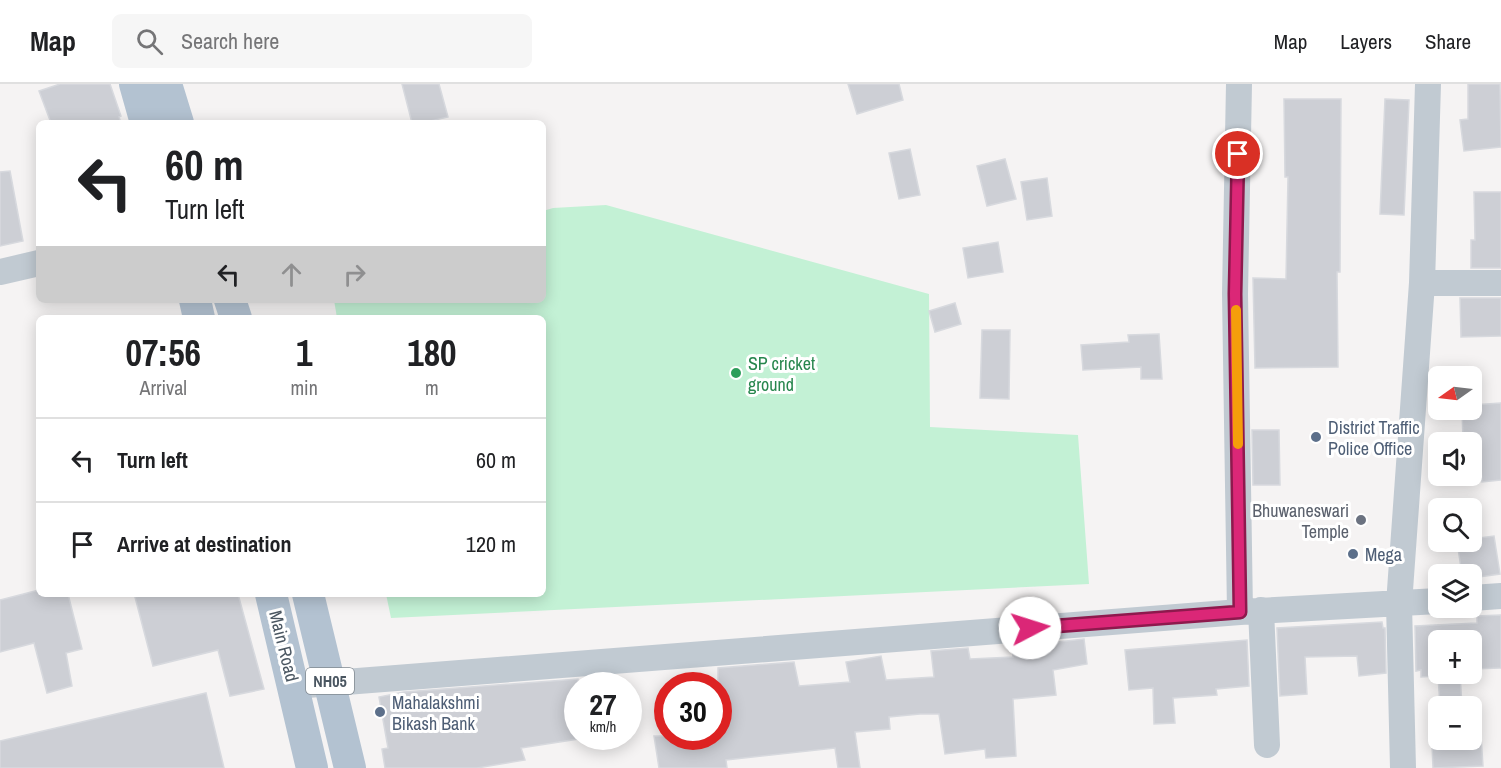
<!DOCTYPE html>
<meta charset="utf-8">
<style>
:root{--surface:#fff;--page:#f6f6f6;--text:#202124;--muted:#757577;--line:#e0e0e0}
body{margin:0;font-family:"Archivo Narrow",sans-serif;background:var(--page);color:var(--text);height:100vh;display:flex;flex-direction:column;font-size:22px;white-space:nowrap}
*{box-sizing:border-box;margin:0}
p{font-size:20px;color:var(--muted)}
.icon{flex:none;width:33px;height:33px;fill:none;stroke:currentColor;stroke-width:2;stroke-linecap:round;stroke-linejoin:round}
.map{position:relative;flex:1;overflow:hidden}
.drawer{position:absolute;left:36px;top:231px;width:510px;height:282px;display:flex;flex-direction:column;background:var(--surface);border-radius:9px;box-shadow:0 3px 15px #0003}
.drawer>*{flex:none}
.top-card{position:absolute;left:36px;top:36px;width:510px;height:183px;border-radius:9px;box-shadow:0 3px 15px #0003;background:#fff;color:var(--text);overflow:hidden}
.needle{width:39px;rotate:256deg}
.fabs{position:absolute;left:1428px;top:282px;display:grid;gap:12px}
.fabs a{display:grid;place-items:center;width:54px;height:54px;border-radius:9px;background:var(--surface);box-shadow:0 3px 15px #0003;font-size:30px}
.speed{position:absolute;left:564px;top:588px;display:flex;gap:12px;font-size:30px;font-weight:700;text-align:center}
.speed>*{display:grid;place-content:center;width:78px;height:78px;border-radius:50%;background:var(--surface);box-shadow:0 3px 15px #0003;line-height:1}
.speed small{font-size:15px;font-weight:400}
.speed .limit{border:9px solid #d22;background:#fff;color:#111}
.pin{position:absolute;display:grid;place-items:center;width:51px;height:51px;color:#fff;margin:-26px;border:3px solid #fff;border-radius:50%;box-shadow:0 2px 6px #0007}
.me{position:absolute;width:66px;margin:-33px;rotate:85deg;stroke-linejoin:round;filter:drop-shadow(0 0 4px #0008)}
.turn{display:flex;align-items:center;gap:21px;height:126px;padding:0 30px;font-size:27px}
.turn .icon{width:78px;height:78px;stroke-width:2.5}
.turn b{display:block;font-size:42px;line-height:51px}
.lanes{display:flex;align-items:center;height:57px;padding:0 30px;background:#0003;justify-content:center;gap:30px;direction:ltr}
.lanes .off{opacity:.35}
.eta{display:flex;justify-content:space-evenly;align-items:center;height:102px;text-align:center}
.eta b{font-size:36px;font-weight:700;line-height:42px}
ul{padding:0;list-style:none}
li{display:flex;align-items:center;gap:18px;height:84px;padding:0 30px;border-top:2px solid var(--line)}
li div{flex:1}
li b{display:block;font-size:22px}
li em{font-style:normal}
header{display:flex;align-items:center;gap:36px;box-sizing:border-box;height:84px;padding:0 30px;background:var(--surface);border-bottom:2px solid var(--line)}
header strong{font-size:28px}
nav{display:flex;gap:33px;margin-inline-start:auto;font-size:21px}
.search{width:420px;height:54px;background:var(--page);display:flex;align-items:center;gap:15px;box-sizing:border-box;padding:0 21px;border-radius:9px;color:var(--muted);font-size:22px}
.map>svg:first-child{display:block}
.green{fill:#c3f1d5}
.building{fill:#cdcfd5;stroke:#d7d9de;stroke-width:1.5}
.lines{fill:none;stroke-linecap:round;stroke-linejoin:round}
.minor{stroke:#c1cad2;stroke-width:26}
.major{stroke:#b3c2d1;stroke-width:32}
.route-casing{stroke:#8e194d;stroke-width:15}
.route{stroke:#db2777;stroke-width:10}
.slow{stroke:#f59e0b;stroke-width:10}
.leisure-dot{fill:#2e9e5b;stroke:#fff;stroke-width:2}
.service-dot{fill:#5c6f8a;stroke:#fff;stroke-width:2}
.worship-dot{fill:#6b7280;stroke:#fff;stroke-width:2}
.labels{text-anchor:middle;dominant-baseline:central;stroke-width:6;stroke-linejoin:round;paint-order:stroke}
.shield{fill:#fff;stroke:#808990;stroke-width:1.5}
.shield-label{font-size:16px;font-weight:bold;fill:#4a5661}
.leisure-label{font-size:18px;fill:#27864d;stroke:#fff;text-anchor:start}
.service-label{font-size:18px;fill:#4e5e75;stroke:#fff;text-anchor:start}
.worship-label{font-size:18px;fill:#5b616d;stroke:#fff;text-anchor:end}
.street-label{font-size:18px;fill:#4a5661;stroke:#fff}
</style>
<header>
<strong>Map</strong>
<div class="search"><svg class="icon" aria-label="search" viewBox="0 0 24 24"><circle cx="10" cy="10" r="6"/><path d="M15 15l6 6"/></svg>Search here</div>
<nav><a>Map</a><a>Layers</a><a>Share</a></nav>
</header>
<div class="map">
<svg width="1501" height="684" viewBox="0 0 1501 684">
<rect width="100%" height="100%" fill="#f5f3f3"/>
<path class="green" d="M606 121 929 210 930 343 1078 351 1089 500 391 534 386 510H543V234H337L334 216H543V127L553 124Z"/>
<path class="building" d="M60 0H110L121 32 119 33 121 39H51L39 7Z
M402 0H439L448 33 422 39H412Z
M848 0H899L903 16 857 30Z
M1468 0H1500L1501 63 1464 67 1460 36 1468 35Z
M1284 15H1341L1340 188H1337L1338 283 1255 284 1253 194 1286 195 1288 93H1285Z
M1385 15 1409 16 1404 131 1380 130Z
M910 65 920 111 899 115 889 69Z
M1005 75 1016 115 987 122 977 82Z
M10 87 23 157 0 162V88Z
M1047 94 1052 132 1027 136 1021 98Z
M1474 108H1501V184H1471V156H1475Z
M998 158 1003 188 968 194 963 164Z
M1460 214H1501V252L1461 253Z
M955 219 961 240 935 248 929 227Z
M982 246H1010L1009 315 980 314Z
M1159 250 1162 295H1141V283L1083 286 1081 261 1129 258 1128 251Z
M1501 319V396L1482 398 1481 384 1472 385V356H1463L1462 326H1472V321Z
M1252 346H1279L1280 401H1253Z
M1494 452 1500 490 1472 494V490H1462L1457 458H1472V455Z
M39 506V510H68L82 565 66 569 72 602 47 609 34 559 0 568V516Z
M149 510H238L264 605 230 612 218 566 153 582 135 513Z
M1501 531V584L1472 585V556H1438V590H1460L1462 622H1440L1438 592 1421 593V586L1416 587 1415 542 1477 539V532Z
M1382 538 1383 544H1385L1386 589 1359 592 1357 572 1305 573 1307 610 1280 612 1277 544Z
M1084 555 1087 580 1053 586 1056 611 1013 615 1016 672 986 674 985 665 945 670 939 630H920L889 633 890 645 855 648 860 684H838L835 664 726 676 727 684H659L654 652H718V584L794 578 799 602 850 598 846 578 881 572 886 596 934 593 931 567 968 564 970 575 1013 573 1012 563Z
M1247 556 1249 602 1216 605 1217 611 1173 614 1175 639 1154 640 1153 604 1129 606 1125 566Z
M578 595V655L521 664 525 676 477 684H385L382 665 388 664 379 613 404 608Z
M206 609 224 684H0V657Z
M1472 636H1480L1483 682 1433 684 1431 638H1438V656H1472Z"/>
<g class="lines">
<path class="minor" d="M1239 0 1235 210 1240 528
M0 188 39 179
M1422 199H1501
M1472 514 1501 512
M1261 526 1267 661
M294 602 1240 528 1438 517
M1403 684 1399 520 1422 199 1428 0"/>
<path class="major" d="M135 0 146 39
M166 0 178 39
M195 216 199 234
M230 216 236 234
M271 510 312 684
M308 510 350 684"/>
</g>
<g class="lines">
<g class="route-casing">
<path id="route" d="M1030 544 1240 528 1235 210 1238 70"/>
</g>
<use href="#route" class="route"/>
<path class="slow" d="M1236 226 1238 360"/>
</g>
<circle class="leisure-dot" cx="736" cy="289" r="6"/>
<g class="service-dot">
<circle cx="1316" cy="353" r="6"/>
<circle cx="1353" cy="470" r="6"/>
<circle cx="380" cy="628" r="6"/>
</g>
<circle class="worship-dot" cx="1361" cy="436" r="6"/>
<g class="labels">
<rect class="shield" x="306" y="584" width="48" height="26" rx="4.5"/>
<g class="shield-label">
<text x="330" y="597">NH05</text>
</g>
<g class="leisure-label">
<text x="748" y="279">SP cricket<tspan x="748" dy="21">ground</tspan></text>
</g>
<g class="service-label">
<text x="1328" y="343">District Traffic<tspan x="1328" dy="21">Police Office</tspan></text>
<text x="1365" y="470">Mega</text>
<text x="392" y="618">Mahalakshmi<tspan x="392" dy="21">Bikash Bank</tspan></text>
</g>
<g class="worship-label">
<text x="1349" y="426">Bhuwaneswari<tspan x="1349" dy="21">Temple</tspan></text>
</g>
<g class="street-label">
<text transform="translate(284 562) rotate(76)">Main Road</text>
</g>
</g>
</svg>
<div class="fabs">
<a><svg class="needle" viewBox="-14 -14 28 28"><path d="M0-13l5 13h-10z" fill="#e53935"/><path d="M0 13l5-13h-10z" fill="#757577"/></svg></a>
<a><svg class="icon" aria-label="sound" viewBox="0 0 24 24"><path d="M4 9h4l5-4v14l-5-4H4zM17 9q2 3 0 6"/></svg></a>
<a><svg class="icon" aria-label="search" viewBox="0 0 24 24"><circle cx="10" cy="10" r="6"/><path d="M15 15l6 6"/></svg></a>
<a><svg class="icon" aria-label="layers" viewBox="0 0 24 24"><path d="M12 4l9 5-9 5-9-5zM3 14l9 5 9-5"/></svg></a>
<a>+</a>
<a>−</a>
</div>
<div class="speed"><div>27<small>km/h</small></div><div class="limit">30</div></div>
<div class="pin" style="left:1238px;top:70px;background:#d93025"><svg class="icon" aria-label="arrive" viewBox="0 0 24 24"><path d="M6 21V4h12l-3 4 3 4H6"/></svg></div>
<svg class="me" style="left:1030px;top:544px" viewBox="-20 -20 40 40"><circle r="19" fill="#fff"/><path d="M0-13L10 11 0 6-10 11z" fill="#db2777"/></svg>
<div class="top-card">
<div class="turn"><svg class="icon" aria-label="left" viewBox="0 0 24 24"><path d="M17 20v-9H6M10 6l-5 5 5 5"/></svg><div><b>60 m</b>Turn left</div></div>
<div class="lanes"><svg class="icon" aria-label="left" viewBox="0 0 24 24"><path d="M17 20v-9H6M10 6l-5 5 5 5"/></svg><svg class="icon off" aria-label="ahead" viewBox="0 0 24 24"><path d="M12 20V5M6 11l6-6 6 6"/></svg><svg class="icon off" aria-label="right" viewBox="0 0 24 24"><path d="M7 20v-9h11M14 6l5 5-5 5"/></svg></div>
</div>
<section class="drawer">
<div class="eta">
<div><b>07:56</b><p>Arrival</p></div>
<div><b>1</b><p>min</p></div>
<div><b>180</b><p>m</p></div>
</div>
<ul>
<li><svg class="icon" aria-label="left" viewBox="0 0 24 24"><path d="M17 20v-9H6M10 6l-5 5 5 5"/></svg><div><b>Turn left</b></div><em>60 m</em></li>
<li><svg class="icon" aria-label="arrive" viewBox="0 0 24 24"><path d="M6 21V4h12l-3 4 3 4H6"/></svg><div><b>Arrive at destination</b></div><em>120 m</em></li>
</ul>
</section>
</div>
